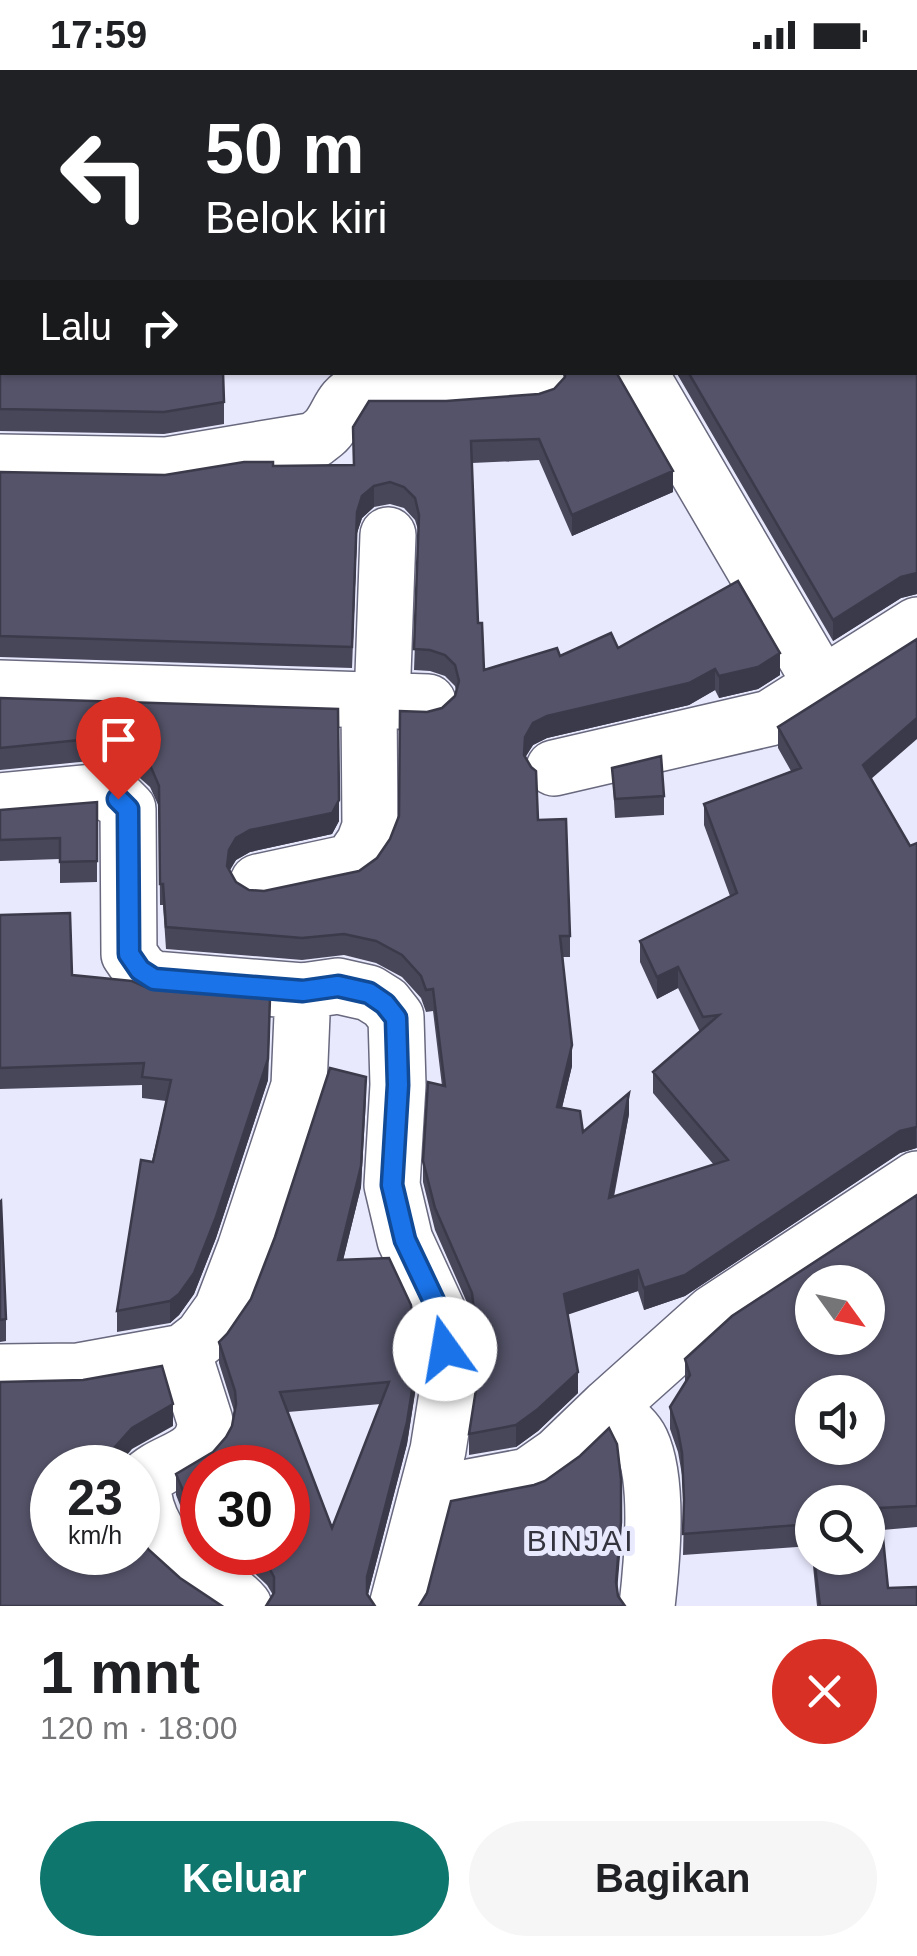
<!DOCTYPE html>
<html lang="id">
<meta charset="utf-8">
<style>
:root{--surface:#fff;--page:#f6f6f6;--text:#202124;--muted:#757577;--accent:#0f766e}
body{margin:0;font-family:Arial,sans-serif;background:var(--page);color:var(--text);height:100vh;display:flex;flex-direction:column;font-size:38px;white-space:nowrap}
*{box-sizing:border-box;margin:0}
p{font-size:32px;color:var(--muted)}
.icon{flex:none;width:55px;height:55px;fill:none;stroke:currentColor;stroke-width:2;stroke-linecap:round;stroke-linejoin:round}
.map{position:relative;height:1536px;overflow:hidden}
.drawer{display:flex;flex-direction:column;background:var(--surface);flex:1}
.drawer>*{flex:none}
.banner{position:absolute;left:0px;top:0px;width:918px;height:305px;box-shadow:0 2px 8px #0004;background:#202124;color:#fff;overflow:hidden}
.needle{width:65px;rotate:123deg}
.tools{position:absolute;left:795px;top:1195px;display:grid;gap:20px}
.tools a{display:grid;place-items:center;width:90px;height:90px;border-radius:50%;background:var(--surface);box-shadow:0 2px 8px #0004;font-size:50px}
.speed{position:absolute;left:30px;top:1375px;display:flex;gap:20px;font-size:50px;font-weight:700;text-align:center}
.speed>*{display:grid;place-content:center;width:130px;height:130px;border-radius:50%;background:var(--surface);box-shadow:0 2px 8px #0004;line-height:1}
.speed small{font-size:25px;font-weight:400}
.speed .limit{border:15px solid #d22;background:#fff;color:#111}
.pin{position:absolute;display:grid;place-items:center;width:85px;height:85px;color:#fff;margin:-102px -42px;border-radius:50% 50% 50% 0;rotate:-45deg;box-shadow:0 0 10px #0007}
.pin .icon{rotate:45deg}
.me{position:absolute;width:110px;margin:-55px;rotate:347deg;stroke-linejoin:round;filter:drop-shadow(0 0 8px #0008)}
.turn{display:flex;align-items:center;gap:35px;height:210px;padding:0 40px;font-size:45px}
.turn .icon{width:130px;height:130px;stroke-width:2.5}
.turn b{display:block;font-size:70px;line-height:85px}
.then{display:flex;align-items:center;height:95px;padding:0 40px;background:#0003;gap:20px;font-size:38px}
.round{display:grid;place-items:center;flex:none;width:105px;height:105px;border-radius:52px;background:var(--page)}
.summary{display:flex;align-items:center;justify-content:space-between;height:170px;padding:0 40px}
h1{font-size:60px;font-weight:600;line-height:75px}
.cta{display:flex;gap:20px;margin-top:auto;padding:20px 40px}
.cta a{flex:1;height:115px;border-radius:60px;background:var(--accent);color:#fff;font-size:40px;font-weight:600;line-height:115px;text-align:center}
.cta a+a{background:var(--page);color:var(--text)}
.status{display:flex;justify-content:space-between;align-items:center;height:70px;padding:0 50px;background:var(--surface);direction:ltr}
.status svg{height:28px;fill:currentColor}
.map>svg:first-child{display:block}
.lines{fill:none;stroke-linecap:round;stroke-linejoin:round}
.street-casing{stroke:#68687e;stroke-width:58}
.street{stroke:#fff;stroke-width:55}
.wall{fill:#48475a;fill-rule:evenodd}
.shaded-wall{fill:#3b3a4a}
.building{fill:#545369;stroke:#3b3a4a;stroke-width:2.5;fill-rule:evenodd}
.route-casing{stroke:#114b97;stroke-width:25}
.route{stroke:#1a73e8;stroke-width:18}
.labels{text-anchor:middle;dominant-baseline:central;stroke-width:10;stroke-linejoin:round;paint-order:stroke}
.quarter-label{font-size:30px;letter-spacing:2.5px;fill:#34343e;stroke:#e9e9fe}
</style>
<div class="status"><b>17:59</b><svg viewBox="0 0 49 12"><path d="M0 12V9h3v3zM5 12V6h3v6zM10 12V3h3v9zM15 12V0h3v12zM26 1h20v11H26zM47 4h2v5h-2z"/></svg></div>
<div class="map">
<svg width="917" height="1536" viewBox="0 0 917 1536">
<rect width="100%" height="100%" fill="#e9e9fe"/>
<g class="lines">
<g class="street-casing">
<path id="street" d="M915 91H917
M915 218 917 221
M639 302 822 615
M0 392 166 395 315 370C316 369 327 361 328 359 340 344 340 329 360 321H444L537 314
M0 618 428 632
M382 632 388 465
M554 698 770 648 917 555
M0 731 103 721 118 729 128 739 129 884 140 900 153 909 303 921
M258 812 351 792 364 773 370 757 369 632
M183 1282 205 1351C205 1391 165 1387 143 1411 142 1446 164 1479 192 1499 209 1512 230 1519 244 1536
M0 1302 78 1301 183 1282 202 1267 222 1239 245 1179 299 1016 303 921 338 916 369 923 385 933 396 947 398 1015 392 1115 405 1170 441 1248 449 1311 438 1380 397 1536
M608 1337C618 1346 635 1358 641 1371 660 1411 652 1492 647 1536
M426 1425 528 1406 558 1385 608 1337 713 1243 917 1109"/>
</g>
<use href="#street" class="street"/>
</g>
<path class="wall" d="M0 0H917V61L915 60V2H2L224 332V354L164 364 0 361Z
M915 100H917V188H915Z
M917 230V524L901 528 833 571 676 302H915Z
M446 331 673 422 572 466 539 390 472 393 478 553 484 600 618 578 780 605 758 619 719 628 715 620 689 635 547 668 533 675 525 687 538 750 570 866V887H563L572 996 562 1038 583 1062 629 1044 614 1127 714 1095 653 1023V1002L700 962 678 918 657 929 640 892V871L730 826 704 755V734L791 701 778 678V657L871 709 910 776 917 773V1078L900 1083 685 1226 644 1240 638 1221 567 1244 578 1323 538 1361 516 1377 469 1385V1364L478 1303 472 1244 435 1160 423 1112V1091L442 1016 433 941 426 942 421 928 402 907 376 893 344 885 302 890 166 879 163 835H160L159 737 150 717 133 702 117 693 100 690 0 700V628L339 751 332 764 250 782 236 790 229 800 236 812 249 820 264 821 359 801 377 788 390 769 399 746 427 642 442 638 455 626 456 621 455 616 445 606 430 601 414 600 419 463 415 450 404 438 390 434 374 437 362 448 357 463 352 598 0 587V402L165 405 273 396 353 395Z
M612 698 664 726V745L615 748Z
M97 732V812L60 813V789L0 791V740Z
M0 845 72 905 150 919 270 950 268 1010 216 1168 194 1224 179 1245 170 1253 117 1262V1241L166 1031 142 1028V1015L0 1019Z
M366 1029 361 1117 343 1190 417 1310 407 1374 368 1524 273 1525 267 1515 251 1500 224 1482H288L202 1398V1466L195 1460 184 1445 176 1425V1404L213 1382 226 1367 232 1356 234 1341 219 1293V1272L227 1264 251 1229ZM381 1334 332 1458 288 1342Z
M917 1125V1457L882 1460 888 1518 917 1536H817L811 1476 683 1485 684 1442 682 1405 678 1382 670 1359V1337L685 1313V1289ZM812 1432 868 1488H812Z
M0 1132 6 1249V1271L0 1272Z"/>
<path class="shaded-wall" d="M673 401V422L572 466V445Z
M374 416V437L362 448 357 463 352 598 357 442 362 426Z
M917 502V524L901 528 833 571V550L901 507Z
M780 583V605L758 619 719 628V606Z
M715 599V620L689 635 547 668 533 675 525 688V667L533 653 547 646Z
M917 648V669L863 716V695Z
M339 730V751L332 764 250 782 236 790 229 802 227 796 229 780 236 768 250 760Z
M678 897V918L657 929V907Z
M270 928 268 1010 216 1168 194 1224 179 1245 170 1253V1231Z
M572 975V996L557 1058V1037Z
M366 1007 361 1117 338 1211V1190Z
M629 1023V1044L609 1149V1128Z
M916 1056V1078L900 1083 685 1226 644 1240V1218L900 1061Z
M638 1200V1221L564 1246V1224Z
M417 1289V1310L407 1374 367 1528V1507Z
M578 1302V1323L538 1361 516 1377V1355Z
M173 1334V1356L132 1379 116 1398H113L114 1378 132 1358Z
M621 1452V1474L616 1534V1512Z"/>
<path class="building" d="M0 0H917V39H915V2H2V302H223L224 332 164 342 0 339Z
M915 100H917V166H915Z
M915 230H917V503L901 507 833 550 688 302H915Z
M565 302H616L673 401 572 445 539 369 471 371 478 553H482L484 600 557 578 560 586 611 563 618 578 738 511 780 583 758 597 719 606 715 599 689 613 547 646 533 653 525 667 524 685 531 697 536 701 538 750 566 749 570 866H560L572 975 557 1037 580 1041 583 1062 629 1023 609 1128 728 1090 653 1002 719 945 703 947 678 897 657 907 640 871 737 823 704 734 801 698 778 657 917 569V648L863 695 910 776 917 773V1057L900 1061 685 1205 644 1218 638 1200 564 1224 578 1302 538 1339 516 1355 469 1364 480 1294 472 1223 435 1138 423 1091 428 1012 445 1016 433 919 426 920 421 906 402 885 376 871 344 864 302 868 166 857 163 814H160L159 716 150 695 133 680 117 672 100 668 0 678V628L338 639 339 730 332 743 250 760 236 768 229 780 227 796 236 812 249 820 264 821 359 801 377 788 390 769 399 746 400 641 427 642 442 638 455 626 459 611 455 595 445 585 430 580 414 579 419 445 415 428 404 417 390 412 374 416 362 426 357 442 352 577 0 566V402L165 405 244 392H273V396L354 395 353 357 369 331H446L539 324 554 319 565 307Z
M661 686 664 726 615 729 612 698Z
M97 732V791L60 792V768L0 770V740Z
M70 843 72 905 132 911 150 919 270 928 268 989 216 1147 194 1203 179 1224 170 1231 117 1241 141 1090 153 1092 171 1010 142 1007 144 993 0 998V845Z
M330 998 366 1007 361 1096 338 1190 389 1188 411 1235 417 1289 407 1352 367 1507V1524L375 1536H266L274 1523V1507L267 1494 255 1482H288V1398H202V1445L195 1439 184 1423 176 1404 213 1382 226 1367 232 1356 236 1334 235 1321 219 1272 227 1264 251 1229 275 1167ZM389 1312 332 1458 280 1322Z
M917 1125V1436L880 1438 888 1518 917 1517V1536H820L814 1488H868V1432H812V1471L811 1454 683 1464 684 1430 682 1383 678 1361 670 1337 690 1305 685 1289 732 1246ZM812 1212H868V1268H812ZM812 1322H868V1378H812Z
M1 1131 6 1249 0 1250V1132Z
M162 1296 173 1334 132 1358 114 1378 113 1398H52V1482H138V1466L149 1480 180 1508 222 1536H0V1312L83 1310Z
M609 1358 617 1374 621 1409V1452L616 1512 618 1526 625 1536H419L427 1523 451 1431 534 1415 545 1411 580 1386Z"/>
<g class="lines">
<g class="route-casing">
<path id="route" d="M118 729 128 739 129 884 140 900 154 909 303 921 338 916 369 923 385 934 396 948 398 1015 392 1115 405 1170 442 1248 445 1279"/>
</g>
<use href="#route" class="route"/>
</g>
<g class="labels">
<g class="quarter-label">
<text x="581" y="1470">BINJAI</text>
</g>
</g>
</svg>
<div class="tools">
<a><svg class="needle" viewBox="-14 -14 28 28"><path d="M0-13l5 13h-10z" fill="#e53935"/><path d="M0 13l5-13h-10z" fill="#757577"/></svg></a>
<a><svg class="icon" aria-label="sound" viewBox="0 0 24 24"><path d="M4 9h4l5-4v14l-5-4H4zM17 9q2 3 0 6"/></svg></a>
<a><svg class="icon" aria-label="search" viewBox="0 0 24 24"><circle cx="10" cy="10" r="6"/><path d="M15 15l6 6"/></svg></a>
</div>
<div class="speed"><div>23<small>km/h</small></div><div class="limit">30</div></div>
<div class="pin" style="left:118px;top:729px;background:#d93025"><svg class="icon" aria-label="arrive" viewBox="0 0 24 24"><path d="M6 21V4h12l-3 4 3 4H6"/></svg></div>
<svg class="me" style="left:445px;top:1279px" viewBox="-20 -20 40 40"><circle r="19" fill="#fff"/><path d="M0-13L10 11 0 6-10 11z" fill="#1a73e8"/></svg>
<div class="banner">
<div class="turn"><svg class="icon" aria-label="left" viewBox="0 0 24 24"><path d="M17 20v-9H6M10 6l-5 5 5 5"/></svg><div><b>50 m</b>Belok kiri</div></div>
<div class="then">Lalu<svg class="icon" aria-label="right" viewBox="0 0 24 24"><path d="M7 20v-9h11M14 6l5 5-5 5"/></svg></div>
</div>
</div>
<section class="drawer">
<div class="summary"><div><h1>1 mnt</h1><p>120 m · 18:00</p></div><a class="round" style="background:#d93025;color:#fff"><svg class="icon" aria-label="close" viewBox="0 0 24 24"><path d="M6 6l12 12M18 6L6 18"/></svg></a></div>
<div class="cta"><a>Keluar</a><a>Bagikan</a></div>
</section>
